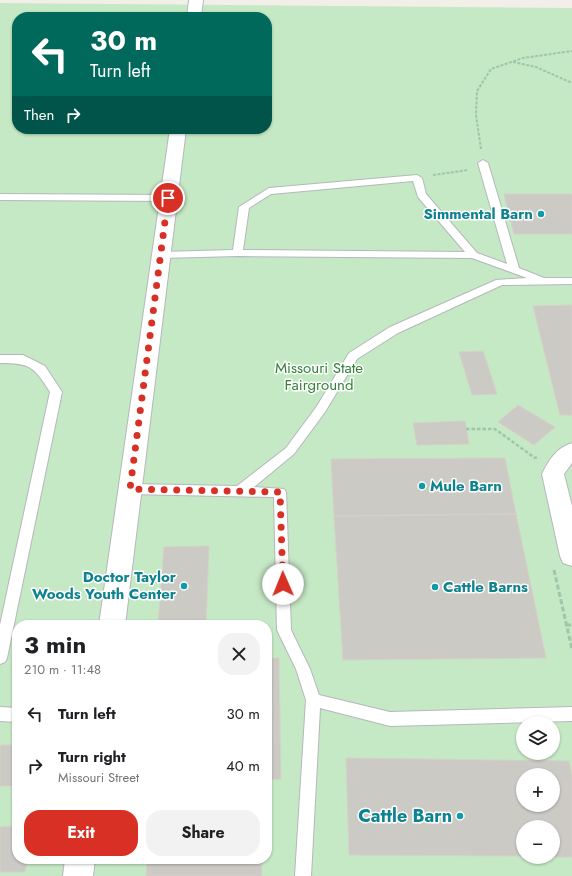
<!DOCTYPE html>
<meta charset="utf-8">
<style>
:root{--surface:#fff;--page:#f2f2f2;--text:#202124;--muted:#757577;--accent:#d93025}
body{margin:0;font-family:Jost,sans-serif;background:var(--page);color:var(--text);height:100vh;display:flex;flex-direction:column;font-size:15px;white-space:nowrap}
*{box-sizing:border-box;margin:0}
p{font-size:13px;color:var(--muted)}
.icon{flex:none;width:22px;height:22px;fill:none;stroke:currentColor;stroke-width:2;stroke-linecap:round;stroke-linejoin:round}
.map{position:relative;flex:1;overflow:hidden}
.panel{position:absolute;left:12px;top:620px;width:260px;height:244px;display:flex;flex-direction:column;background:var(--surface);border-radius:16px;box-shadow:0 1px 3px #0004}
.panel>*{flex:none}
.guide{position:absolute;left:12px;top:12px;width:260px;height:122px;border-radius:16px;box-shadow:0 1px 3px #0004;background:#00695c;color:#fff;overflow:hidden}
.fabs{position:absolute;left:516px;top:716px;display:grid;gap:8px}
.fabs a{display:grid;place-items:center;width:44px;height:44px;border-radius:50%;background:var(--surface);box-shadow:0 1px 3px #0004;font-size:20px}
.pin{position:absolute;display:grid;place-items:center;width:34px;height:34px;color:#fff;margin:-17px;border:2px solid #fff;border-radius:50%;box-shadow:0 1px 4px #0007}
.me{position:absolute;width:44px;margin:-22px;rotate:359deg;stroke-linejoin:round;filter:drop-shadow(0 0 3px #0008)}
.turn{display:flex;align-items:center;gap:14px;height:84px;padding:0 12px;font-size:18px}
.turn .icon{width:52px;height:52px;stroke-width:2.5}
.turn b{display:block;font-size:28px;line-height:34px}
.then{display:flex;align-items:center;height:38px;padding:0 12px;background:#0003;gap:8px;font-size:15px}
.round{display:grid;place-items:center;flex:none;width:42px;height:42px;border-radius:16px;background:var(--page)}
.headline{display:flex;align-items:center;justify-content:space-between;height:68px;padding:0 12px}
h1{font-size:24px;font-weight:700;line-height:30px}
.cta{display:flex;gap:8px;margin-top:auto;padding:8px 12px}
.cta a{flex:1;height:46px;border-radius:16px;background:var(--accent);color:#fff;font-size:16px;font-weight:700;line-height:46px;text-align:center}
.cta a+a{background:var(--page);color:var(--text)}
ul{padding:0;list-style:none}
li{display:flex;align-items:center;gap:12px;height:52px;padding:0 12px}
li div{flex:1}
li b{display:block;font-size:15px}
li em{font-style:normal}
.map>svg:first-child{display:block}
.green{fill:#c5e8c5;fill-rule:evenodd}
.building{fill:#cccac5;stroke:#d6d1c6;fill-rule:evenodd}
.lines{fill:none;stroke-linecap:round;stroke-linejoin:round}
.service-casing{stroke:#b5b8bc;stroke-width:2}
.minor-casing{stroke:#b5b8bc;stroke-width:2}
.path-far2{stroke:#9cc7a9;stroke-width:2;stroke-dasharray:3 1.5;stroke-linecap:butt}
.path-far1{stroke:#9cc7a9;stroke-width:2.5;stroke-dasharray:3.5 2;stroke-linecap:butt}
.path{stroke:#9cc7a9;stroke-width:3;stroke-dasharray:5 2.5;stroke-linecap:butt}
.service{fill:#fff;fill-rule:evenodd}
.minor{fill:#fff;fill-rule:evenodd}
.route{stroke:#d93025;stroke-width:7;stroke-dasharray:0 12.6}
.culture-dot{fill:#0f9aa8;stroke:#fff;stroke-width:1.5}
.labels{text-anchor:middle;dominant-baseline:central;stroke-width:3;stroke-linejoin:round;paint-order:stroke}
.culture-label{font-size:15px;font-weight:bold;fill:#0d838f;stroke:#fff;text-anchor:end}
.park-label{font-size:15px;fill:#348238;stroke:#fff}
.near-culture-label{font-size:18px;font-weight:bold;fill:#0d838f;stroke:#fff;text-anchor:end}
</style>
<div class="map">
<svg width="572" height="876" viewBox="0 0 572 876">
<rect width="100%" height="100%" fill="#f1efe8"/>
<path class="green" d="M0 3 572 8V876H0ZM17 17H267V129H17ZM17 625H267V859H17ZM523 723H553V753H523ZM523 775H553V805H523ZM523 827H553V857H523Z"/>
<path class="building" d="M504 194H572V234H514Z
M572 305V415H560L533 306Z
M483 351 497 394 472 395 459 352Z
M518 405 555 427 534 445 498 422Z
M465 421 469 444 417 445 413 423Z
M505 458 516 514 334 516 331 459Z
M516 514 546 658 343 660 334 516Z
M209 546 206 625H158L164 547Z
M267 658H279L281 779 267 780Z
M0 745H17V786H0Z
M346 758 569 761 572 775V857H553V827H523V856L349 855ZM523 775H553V805H523Z
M17 826V859H27L25 872H0V827Z
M147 859H261L262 876H146Z"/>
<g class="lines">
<g class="service-casing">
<path id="service" d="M483 160 488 163 519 268 544 278H572V284L502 285 398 333 357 359 325 412 294 454 254 487 284 489 286 492 291 630 310 669 319 695 390 712 572 707V721L390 726 320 708 311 876H295L306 700 296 669 277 630 274 497 130 494 126 492 124 489 126 486 130 484 237 486 286 448 317 406 349 353 390 327 496 280 527 278 472 258 238 256 161 258 156 255 161 252 233 250 239 207 269 188 417 175 422 178 426 194 477 253 507 264 478 163ZM413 181 418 197 465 252 243 250 249 208 271 194Z
M0 194 169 195 174 198 169 201 0 200Z
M0 355H23L45 366 62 392 7 658 5 662 0 664V625L50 392C34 367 31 363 0 363Z
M0 707 17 708V722L0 721Z"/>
</g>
<g class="minor-casing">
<path id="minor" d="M189 0H203L201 17H187Z
M170 129H186L125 625H99Z
M572 443V463L564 474 572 506V566L563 563 560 556 542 474C549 460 556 448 572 443Z
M65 859H95L93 876H63Z"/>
</g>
<path class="path-far2" d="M513 62 536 67 572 83
M481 149 476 115 477 91 491 69 523 58 572 51
M433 175 468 170"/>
<path class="path-far1" d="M466 429H495L535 458 537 457"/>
<path class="path" d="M554 570 572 649
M566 625H572"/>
<use href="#service" class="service"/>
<use href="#minor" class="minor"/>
</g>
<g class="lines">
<path class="route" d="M168 198 130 489 280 492 283 584"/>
</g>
<g class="culture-dot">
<circle cx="541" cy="214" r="4"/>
<circle cx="422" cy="486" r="4"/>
<circle cx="184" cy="586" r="4"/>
<circle cx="435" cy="587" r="4"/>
<circle cx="460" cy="816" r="4"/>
</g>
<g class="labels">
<g class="culture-label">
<text x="533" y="214">Simmental Barn</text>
<text x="430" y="486" text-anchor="start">Mule Barn</text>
<text x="176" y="577">Doctor Taylor<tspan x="176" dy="17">Woods Youth Center</tspan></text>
<text x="443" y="587" text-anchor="start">Cattle Barns</text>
</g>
<g class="park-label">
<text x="319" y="368">Missouri State<tspan x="319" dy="17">Fairground</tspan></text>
</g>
<g class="near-culture-label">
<text x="452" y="816">Cattle Barn</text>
</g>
</g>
</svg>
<div class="fabs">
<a><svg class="icon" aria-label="layers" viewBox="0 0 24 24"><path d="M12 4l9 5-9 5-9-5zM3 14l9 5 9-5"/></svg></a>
<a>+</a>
<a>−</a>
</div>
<div class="pin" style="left:168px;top:198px;background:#d93025"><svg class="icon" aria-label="arrive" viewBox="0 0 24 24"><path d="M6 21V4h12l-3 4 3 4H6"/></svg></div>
<svg class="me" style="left:283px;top:584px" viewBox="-20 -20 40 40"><circle r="19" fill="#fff"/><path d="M0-13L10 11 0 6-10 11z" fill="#d93025"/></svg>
<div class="guide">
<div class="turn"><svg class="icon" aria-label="left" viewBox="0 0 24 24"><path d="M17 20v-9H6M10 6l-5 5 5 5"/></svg><div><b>30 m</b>Turn left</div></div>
<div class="then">Then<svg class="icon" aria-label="right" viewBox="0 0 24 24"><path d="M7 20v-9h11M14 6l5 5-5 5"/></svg></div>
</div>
<section class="panel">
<div class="headline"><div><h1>3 min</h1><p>210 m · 11:48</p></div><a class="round"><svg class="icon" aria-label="close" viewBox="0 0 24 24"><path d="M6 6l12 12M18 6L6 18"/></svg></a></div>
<ul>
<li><svg class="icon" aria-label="left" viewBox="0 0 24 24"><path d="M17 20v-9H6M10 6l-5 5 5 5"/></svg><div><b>Turn left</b></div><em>30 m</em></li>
<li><svg class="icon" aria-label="right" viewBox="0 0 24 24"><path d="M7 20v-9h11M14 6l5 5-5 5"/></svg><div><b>Turn right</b><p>Missouri Street</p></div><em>40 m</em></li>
</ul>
<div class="cta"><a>Exit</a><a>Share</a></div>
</section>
</div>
